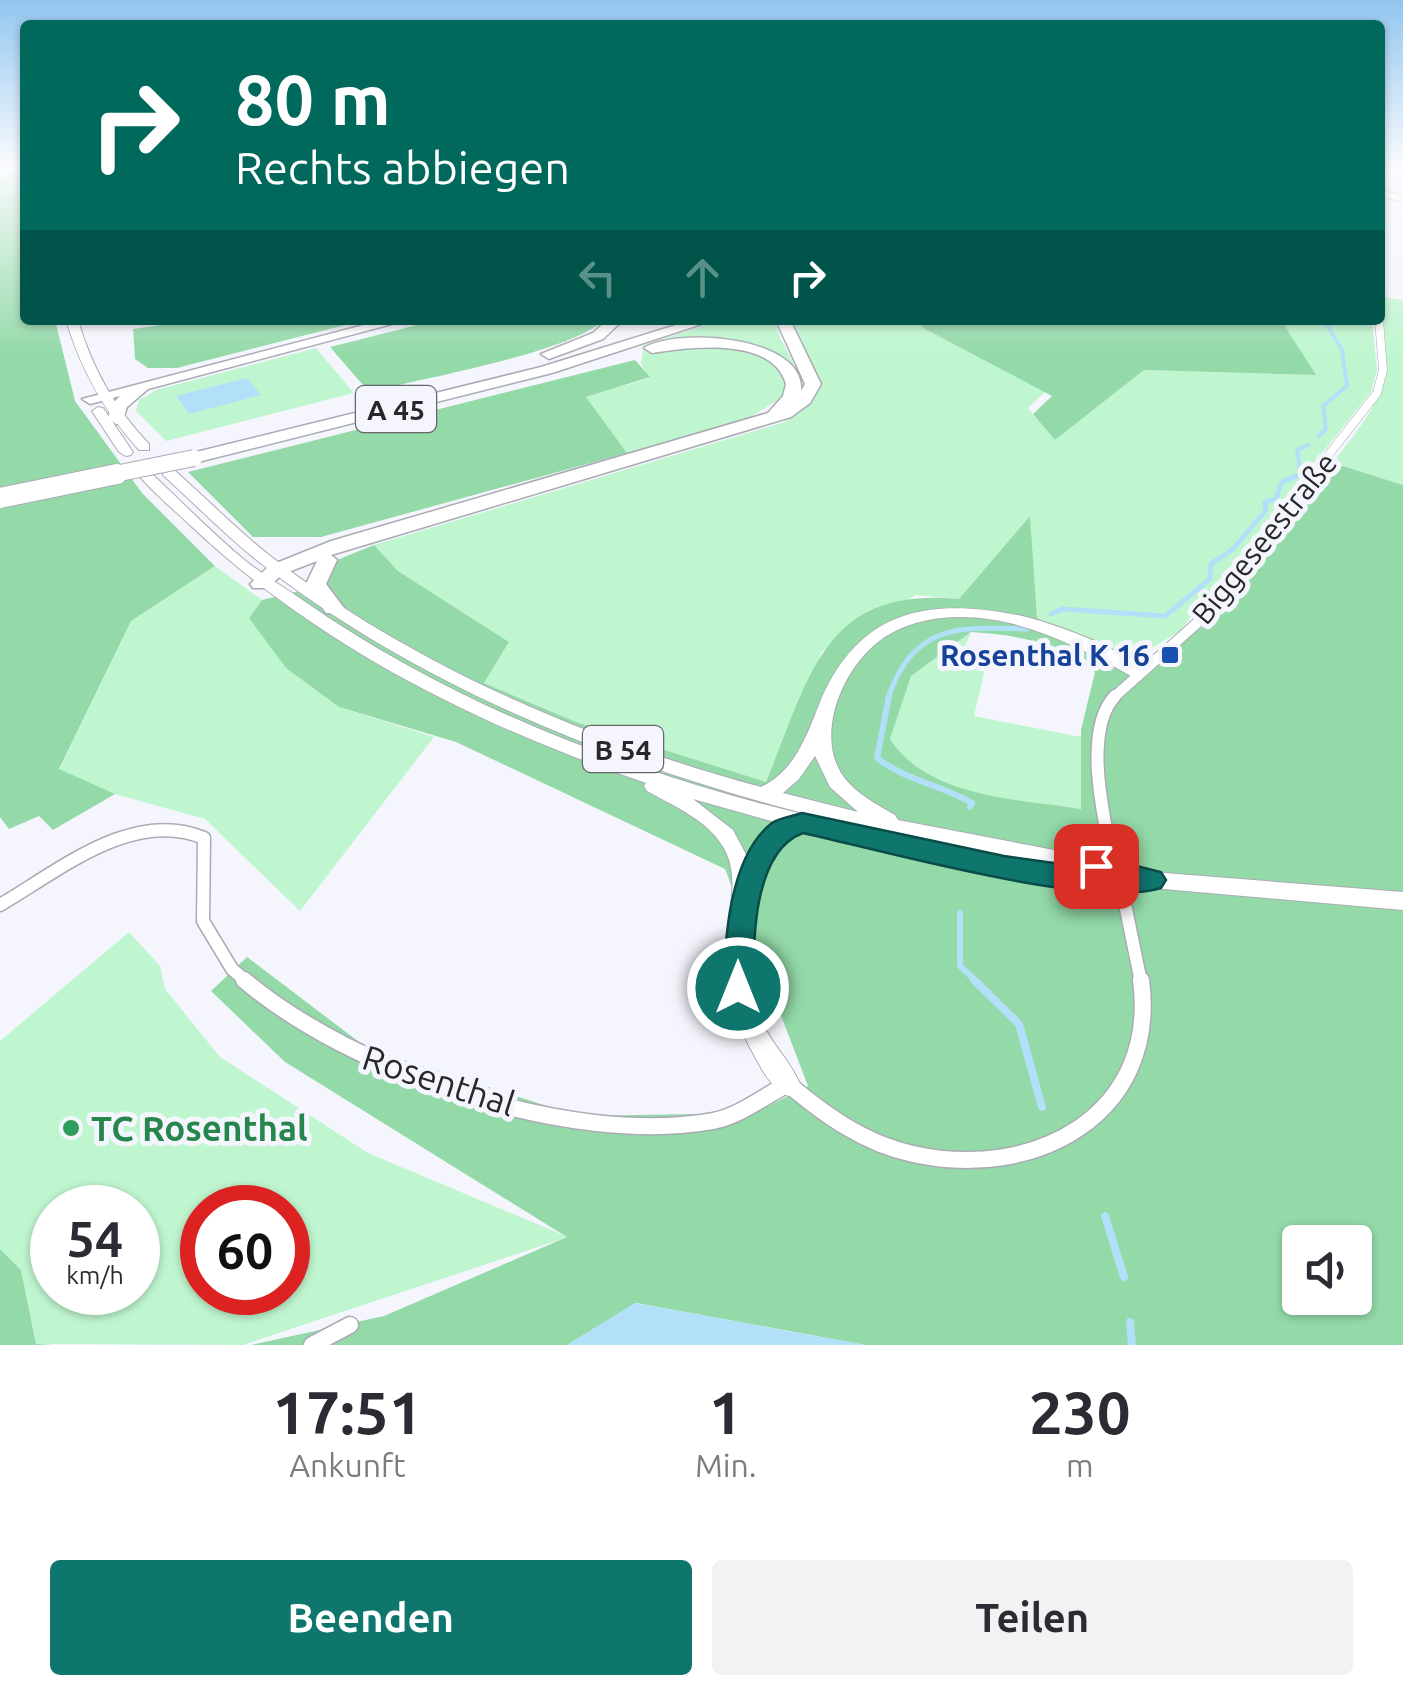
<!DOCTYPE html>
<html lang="de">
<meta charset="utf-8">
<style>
:root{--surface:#fff;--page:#f2f2f3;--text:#2b2b33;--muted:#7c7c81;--accent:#0f766e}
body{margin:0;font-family:Ubuntu,sans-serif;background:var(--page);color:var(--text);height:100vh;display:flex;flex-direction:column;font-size:38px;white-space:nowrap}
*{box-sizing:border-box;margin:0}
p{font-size:32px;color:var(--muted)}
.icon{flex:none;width:55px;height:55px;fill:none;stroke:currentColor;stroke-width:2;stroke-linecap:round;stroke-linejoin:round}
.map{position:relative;height:1345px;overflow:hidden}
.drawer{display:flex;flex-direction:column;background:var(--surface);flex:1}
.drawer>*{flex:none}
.guide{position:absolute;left:20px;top:20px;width:1365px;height:305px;border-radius:10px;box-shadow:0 2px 8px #0004;background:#00695c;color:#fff;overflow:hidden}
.buttons{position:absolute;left:1282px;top:1225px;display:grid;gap:20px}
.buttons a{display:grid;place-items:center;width:90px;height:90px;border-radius:10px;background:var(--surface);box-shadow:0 2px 8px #0004;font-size:50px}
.speed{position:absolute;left:30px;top:1185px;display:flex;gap:20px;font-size:50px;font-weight:700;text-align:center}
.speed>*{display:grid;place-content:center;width:130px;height:130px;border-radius:50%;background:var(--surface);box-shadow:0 2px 8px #0004;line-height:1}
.speed small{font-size:25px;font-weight:400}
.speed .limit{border:15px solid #d22;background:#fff;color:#111}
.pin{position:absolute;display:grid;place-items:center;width:85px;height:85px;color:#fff;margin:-42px;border-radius:20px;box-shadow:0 5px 15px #0006}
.me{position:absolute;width:110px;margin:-55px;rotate:0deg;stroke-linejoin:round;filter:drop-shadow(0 0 8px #0008)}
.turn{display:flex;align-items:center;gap:35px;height:210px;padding:0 50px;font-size:45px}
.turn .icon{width:130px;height:130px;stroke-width:2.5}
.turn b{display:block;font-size:70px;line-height:85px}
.lanes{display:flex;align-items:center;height:95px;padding:0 50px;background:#0003;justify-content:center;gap:50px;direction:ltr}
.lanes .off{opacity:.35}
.eta{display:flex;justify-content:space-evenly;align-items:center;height:170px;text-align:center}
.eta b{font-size:60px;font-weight:700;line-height:70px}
.primary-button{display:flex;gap:20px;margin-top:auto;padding:20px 50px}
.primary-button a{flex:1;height:115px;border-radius:10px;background:var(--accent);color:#fff;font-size:40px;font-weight:700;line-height:115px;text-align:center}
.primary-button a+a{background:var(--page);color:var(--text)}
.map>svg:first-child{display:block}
.green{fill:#bff6cf;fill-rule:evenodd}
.forest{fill:#94daa9;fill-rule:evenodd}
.water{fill:#b2e0f9}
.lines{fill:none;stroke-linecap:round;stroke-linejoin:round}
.stream-far3{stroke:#b2e0f9;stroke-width:4}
.stream-far2{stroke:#b2e0f9;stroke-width:5}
.stream-far1{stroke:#b2e0f9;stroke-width:6}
.stream{stroke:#b2e0f9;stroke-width:8}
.street-tunnel{stroke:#cccdd3;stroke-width:12;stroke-dasharray:12 6;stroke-linecap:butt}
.street-far4-casing{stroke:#aaabb4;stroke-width:8}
.street-far3-casing{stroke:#aaabb4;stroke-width:9}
.street-far2-casing{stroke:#aaabb4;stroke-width:12}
.street-far1-casing{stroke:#aaabb4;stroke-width:15}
.street-casing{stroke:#aaabb4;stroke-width:19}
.primary-casing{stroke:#aaabb4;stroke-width:2}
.highway-casing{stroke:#aaabb4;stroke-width:3}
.street-far4{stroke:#fff;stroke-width:6}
.street-far3{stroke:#fff;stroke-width:8}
.street-far2{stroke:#fff;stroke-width:10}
.street-far1{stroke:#fff;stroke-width:12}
.street{stroke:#fff;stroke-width:16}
.primary{fill:#fff;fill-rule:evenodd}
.highway{fill:#fff;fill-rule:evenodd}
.primary-bridge-casing{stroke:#aaabb4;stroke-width:22;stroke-linecap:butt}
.highway-bridge-far1-casing{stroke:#aaabb4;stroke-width:18;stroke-linecap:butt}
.highway-bridge-casing{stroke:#aaabb4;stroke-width:22;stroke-linecap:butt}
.primary-bridge{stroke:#fff;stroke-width:20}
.highway-bridge-far1{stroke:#fff;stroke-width:16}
.highway-bridge{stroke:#fff;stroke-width:20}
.route{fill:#0f766e;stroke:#0a4d48;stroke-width:2.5}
.transit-dot{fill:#1a4fb4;stroke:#f5f6fd;stroke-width:4}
.leisure-dot{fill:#2e9e5b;stroke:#f5f6fd;stroke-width:4}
.labels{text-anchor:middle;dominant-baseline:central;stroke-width:10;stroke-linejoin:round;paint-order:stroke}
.shield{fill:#f5f6fd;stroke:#65666a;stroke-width:2.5}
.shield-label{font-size:28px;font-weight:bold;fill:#27282b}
.street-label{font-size:30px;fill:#27282b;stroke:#f5f6fd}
.transit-label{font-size:30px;font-weight:bold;fill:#164399;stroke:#f5f6fd;text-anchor:end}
.near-street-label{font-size:35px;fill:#27282b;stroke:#f5f6fd}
.near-leisure-label{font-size:35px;font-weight:bold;fill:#27864d;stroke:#f5f6fd;text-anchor:start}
</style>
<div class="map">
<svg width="1403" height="1345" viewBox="0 0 1403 1345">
<rect width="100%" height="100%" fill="#f5f6fd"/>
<path class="green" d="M1380 297 1403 300V485L1333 462C1389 392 1389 385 1380 297Z
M722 320H776C777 343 798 361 801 385L743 422 627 453 586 397 649 378 641 364 644 345Z
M792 320H920L923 328 1045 392 1028 408 1055 440 1144 370 1315 375 1281 320H1372L1377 370 1371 392 1180 631 1131 661 1037 618 1029 517 959 599 916 595 822 651 766 782 576 722 484 683 509 642 398 571 374 545 785 422C835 389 815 371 790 328Z
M316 348 354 393 166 441 136 411 139 400 156 390Z
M215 566 262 600 249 618 339 707 434 737 300 911 205 819 115 794 59 770 131 621Z
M971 632 966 644 989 652 974 716 1081 737 1082 809C1019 799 928 799 890 739L910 676Z
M129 932 160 966 165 989 220 1057 368 1153 568 1237 243 1345 36 1344 21 1270 0 1249V1041ZM52 1208H138V1292H52ZM202 1208H288V1292H202Z"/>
<path class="forest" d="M0 167H25V320H55L75 401 142 493 215 566 131 621 59 769 115 794 53 830 39 816 9 829 0 817Z
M196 320H365L177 368H148L135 359 133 329Z
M437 320H603C573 352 419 379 369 392L330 347Z
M920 320H1281L1316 375 1144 370 1055 440 1033 414 1052 396 923 328Z
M635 360 650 377 586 397 627 453 321 537H253L188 472Z
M1331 462 1403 485V1345H865L636 1303 567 1345H251L384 1316 567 1237 285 1062 211 991 247 957 367 1048 578 1116 754 1113 808 1086 725 869 456 742 339 707 286 668 249 618 262 600 324 585 337 560 374 545 398 571 509 642 484 683 576 722 766 782C810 678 822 586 959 599L1030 516 1037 618 1138 669 1204 626ZM971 632C1016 635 1059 642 1095 672L1081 730V809C1019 799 928 798 890 739L911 676ZM1300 1242H1355V1298H1300Z
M0 1249 21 1270 36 1344 54 1345H0Z"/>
<path class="water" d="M247 378 261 395 189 414 176 396Z
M635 1303 865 1345H567Z"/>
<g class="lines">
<path class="stream-far3" d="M1319 436 1326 429 1323 406 1347 386 1342 350 1324 320
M1297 476 1301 475 1297 450 1308 445"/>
<path class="stream-far2" d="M1051 614 1062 609 1165 616 1210 579 1211 564 1233 549 1266 510 1265 502 1276 499 1282 482 1301 474
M888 698C914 623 959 627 1027 629"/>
<path class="stream-far1" d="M889 696 877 758C905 780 941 785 972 803L970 807
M960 913V966L977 982"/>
<path class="stream" d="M974 980 1019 1024 1042 1107
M1105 1216 1124 1277
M1130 1322 1132 1345"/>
<path class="street-tunnel" d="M1110 849 1126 909"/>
<g class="street-far4-casing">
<path id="street-far4" d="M1380 172 1383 167
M0 177 12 167
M1380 193 1403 199"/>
</g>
<g class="street-far3-casing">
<path id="street-far3" d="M1312 476 1377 393 1383 370 1379 320"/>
</g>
<g class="street-far2-casing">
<path id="street-far2" d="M1113 698 1196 624 1314 474"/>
</g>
<g class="street-far1-casing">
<path id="street-far1" d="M1110 849C1102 809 1084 729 1115 696
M0 905C60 870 133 808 204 838L203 921 232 969 247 982
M1126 909 1141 982"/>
</g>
<g class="street-casing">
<path id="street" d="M244 980C353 1072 570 1147 713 1121 740 1116 764 1096 788 1084 825 1115 865 1144 913 1154 1033 1181 1159 1116 1141 980
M312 1345 350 1325"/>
</g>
<g class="primary-casing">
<path id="primary" d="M66 320H78C92 368 114 407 149 444V450H139C104 411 81 370 66 320Z
M98 407 103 408 133 452 131 455 126 456 119 452 92 411Z
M168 468 173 469C205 497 236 529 269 555 413 666 587 740 761 787 795 771 807 735 820 702 860 608 930 597 1022 616 1053 623 1124 649 1146 672L1137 678 1131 676C1075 644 1009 611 942 618 920 620 895 628 878 642 843 669 816 732 841 773 853 792 876 804 895 815L898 820 1096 858 1103 860 1106 866 1102 872 1110 875 1114 881 1110 887 1103 889 976 868 806 830C745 857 738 964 760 1018 770 1043 790 1060 800 1084L797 1092 788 1096C772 1089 762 1070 754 1055 736 1023 724 989 726 952 727 920 740 882 726 852 712 822 674 806 647 791L644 786 646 783C479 726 319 647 190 525 173 509 155 494 140 477L147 473 152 474C183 503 214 535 247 562 265 576 285 588 304 601 481 725 693 794 903 837 675 787 445 707 259 562 225 535 195 504 163 475V469ZM815 756 830 787 858 812 783 793 799 779ZM693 799 782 824 763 839 750 862 733 830Z
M1152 872 1403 892V910L1152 888 1145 886 1141 880 1145 874Z"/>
</g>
<g class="highway-casing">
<path id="highway" d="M383 320H407L148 389 127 407 122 423 116 424 108 419 111 405 120 396 90 404 82 399Z
M607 320H623L603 339 549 359 541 354 593 333Z
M692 320H714L552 373 194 463 185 458 188 454 541 367Z
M776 320H790L821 384 810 403 791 417 331 555 337 560 326 584 344 608 340 613H326L306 584 317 561 283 574 267 588H253L250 584 269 566 331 541 768 413 783 396 786 384C772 336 690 347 652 353L644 348C676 327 806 336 801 391L805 384Z"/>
</g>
<use href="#street-far4" class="street-far4"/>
<use href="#street-far3" class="street-far3"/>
<use href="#street-far2" class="street-far2"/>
<use href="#street-far1" class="street-far1"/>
<use href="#street" class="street"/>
<use href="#primary" class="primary"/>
<use href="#highway" class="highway"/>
<g class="primary-bridge-casing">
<path id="primary-bridge" d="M1096 866 1152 880"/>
</g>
<g class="highway-bridge-far1-casing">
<path id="highway-bridge-far1" d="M105 476 194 458"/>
</g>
<g class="highway-bridge-casing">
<path id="highway-bridge" d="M0 498 117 474"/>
</g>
<use href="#primary-bridge" class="primary-bridge"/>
<use href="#highway-bridge-far1" class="highway-bridge-far1"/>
<use href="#highway-bridge" class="highway-bridge"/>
</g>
<linearGradient id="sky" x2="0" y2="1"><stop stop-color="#92c6ef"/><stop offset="0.47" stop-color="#fafbfe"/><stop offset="1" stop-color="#fafbfe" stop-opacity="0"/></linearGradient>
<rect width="1403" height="355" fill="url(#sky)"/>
<path class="route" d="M802 813 1004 856 1083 867 1086 859 1096 856 1161 872 1166 880 1161 888C1093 910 881 850 803 833 753 851 753 943 753 988L749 997 738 1000 727 997 723 988C725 940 729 856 772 823 779 818 794 816 802 813Z"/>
<rect class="transit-dot" x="1160" y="645" width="20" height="20" rx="5"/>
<circle class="leisure-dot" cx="71" cy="1128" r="10"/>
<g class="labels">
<g class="shield">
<rect x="356" y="386" width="80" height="46" rx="8"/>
<rect x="583" y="726" width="80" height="46" rx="8"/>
</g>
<g class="shield-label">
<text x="396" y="409">A 45</text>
<text x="623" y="749">B 54</text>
</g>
<g class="street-label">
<text transform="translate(1264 538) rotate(-51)">Biggeseestraße</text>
</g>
<g class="transit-label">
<text x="1150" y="655">Rosenthal K 16</text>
</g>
<g class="near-street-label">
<text transform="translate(439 1080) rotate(18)">Rosenthal</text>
</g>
<g class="near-leisure-label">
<text x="91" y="1128">TC Rosenthal</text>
</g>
</g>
</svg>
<div class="buttons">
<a><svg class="icon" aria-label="sound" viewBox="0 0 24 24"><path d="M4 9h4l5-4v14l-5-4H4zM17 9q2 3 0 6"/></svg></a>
</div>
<div class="speed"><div>54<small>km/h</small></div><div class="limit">60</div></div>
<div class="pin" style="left:1096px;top:866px;background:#d93025"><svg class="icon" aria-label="arrive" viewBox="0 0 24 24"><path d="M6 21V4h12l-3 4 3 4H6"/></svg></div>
<svg class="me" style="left:738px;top:988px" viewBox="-20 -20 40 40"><circle r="17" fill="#0f766e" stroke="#fff" stroke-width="3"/><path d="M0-11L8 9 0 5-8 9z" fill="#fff"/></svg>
<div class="guide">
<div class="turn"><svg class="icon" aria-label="right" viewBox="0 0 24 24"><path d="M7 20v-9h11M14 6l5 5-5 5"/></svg><div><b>80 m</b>Rechts abbiegen</div></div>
<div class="lanes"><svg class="icon off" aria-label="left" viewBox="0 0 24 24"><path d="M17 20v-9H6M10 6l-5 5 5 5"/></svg><svg class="icon off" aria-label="ahead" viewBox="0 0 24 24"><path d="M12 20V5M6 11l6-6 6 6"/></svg><svg class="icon" aria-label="right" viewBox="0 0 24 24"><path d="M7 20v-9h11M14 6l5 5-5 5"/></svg></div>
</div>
</div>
<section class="drawer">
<div class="eta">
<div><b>17:51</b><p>Ankunft</p></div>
<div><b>1</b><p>Min.</p></div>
<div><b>230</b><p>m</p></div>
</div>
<div class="primary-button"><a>Beenden</a><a>Teilen</a></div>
</section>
